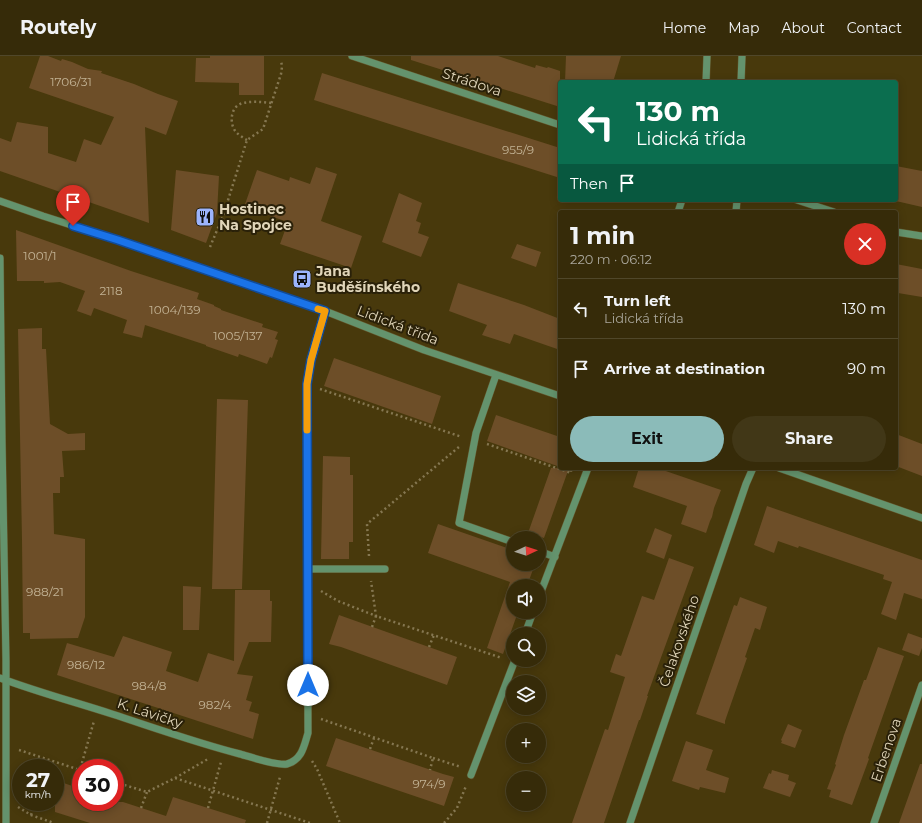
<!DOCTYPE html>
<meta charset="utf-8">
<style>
:root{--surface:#362b09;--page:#413717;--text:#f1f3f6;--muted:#aaa79c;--line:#50472a;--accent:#8bbbb9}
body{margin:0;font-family:Montserrat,sans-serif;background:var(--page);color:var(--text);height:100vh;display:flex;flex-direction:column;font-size:15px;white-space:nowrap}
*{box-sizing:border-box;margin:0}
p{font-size:13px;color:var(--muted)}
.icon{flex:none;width:22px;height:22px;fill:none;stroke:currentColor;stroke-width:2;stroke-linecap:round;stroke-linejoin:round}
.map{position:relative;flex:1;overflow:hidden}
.drawer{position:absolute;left:558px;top:154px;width:340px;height:260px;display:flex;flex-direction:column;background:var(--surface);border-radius:4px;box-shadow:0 2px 10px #0003,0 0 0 1px var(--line)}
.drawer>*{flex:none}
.guide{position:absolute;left:558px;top:24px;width:340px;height:122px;border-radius:4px;box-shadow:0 2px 10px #0003,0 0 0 1px var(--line);background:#0b6e4f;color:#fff;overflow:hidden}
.needle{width:26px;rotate:86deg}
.controls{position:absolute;left:506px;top:475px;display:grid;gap:8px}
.controls a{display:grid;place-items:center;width:40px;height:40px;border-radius:50%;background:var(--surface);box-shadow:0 2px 10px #0003,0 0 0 1px var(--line);font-size:20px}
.speed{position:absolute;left:12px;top:703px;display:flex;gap:8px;font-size:20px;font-weight:700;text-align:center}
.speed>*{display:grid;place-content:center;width:52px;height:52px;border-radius:50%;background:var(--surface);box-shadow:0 2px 10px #0003,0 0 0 1px var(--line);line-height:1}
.speed small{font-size:10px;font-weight:400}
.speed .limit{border:6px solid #d22;background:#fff;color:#111}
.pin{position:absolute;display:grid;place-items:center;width:34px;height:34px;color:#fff;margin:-41px -17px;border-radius:50% 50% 50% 0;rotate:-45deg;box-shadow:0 0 4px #0007}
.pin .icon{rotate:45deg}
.me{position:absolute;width:44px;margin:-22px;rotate:0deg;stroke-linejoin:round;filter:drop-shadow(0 0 3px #0008)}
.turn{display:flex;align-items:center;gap:14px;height:84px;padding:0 12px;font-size:18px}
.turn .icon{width:52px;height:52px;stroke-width:2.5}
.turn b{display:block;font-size:28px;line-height:34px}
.then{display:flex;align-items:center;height:38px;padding:0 12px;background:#0003;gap:8px;font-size:15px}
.round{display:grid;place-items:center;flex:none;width:42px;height:42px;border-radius:21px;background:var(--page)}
.head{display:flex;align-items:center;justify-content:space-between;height:68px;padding:0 12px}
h1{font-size:24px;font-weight:700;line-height:30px}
.button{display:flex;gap:8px;margin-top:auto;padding:8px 12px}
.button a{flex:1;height:46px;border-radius:24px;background:var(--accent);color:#111;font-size:16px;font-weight:700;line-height:46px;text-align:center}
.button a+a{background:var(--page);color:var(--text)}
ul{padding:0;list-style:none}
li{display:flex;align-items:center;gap:12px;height:60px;padding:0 12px;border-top:1px solid var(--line)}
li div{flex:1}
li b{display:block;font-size:15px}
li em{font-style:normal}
header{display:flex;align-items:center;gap:24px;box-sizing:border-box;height:56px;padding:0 20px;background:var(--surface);border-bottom:1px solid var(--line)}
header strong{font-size:19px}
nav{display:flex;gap:22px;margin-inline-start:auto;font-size:14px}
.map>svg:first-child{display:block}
.building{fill:#6d4e28}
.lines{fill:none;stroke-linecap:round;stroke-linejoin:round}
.minor-casing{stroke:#63552b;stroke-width:8}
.path{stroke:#857751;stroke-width:2.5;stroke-dasharray:2 3;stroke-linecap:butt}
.minor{stroke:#64936d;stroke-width:7}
.route-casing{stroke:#114b97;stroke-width:10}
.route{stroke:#1a73e8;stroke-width:7}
.slow{stroke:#f59e0b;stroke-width:7}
.labels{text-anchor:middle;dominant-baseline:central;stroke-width:4;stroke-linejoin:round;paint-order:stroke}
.number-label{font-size:12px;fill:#c3b395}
.street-label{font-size:14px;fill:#e0d5b9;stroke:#2a2109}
.poi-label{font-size:14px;font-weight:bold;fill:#e0d5b9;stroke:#2a2109;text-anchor:start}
</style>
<header>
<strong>Routely</strong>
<nav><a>Home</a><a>Map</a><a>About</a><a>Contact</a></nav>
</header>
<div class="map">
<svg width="922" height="767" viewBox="0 0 922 767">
<rect width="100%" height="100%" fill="#48390c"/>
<path class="building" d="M40 0H48L61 5 62 3 72 6 88 13 102 15 101 17 134 28 158 38 178 45 166 79 145 71 149 167 0 115V82L11 86 17 66 48 71V97L76 106 84 83 101 89 114 61 29 32Z
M210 0H264V39H239V27L195 26 196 2H210Z
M411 0H498L535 12 536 9 547 12 548 11 560 15V51L411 4Z
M566 0H621L613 26H565Z
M322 17 560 92V122L314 44Z
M896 110 922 115V151L896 145Z
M316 111 337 118 321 165 362 180 351 212 280 188 288 166 244 151 257 114 289 125 290 121 310 128Z
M176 114 219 120 217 157 206 187 171 174Z
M399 137 422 147 416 165 421 167 418 177 429 181 421 201 382 186Z
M16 174 131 215 199 237 197 243 214 249V250L221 253V254L263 268 262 271 278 276 275 283 278 284 272 302 270 301 267 308 239 298 238 301 206 290V289L145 269 142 282 123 277 127 264 94 252 91 260 77 255 85 235 60 226 44 227V225H17Z
M517 188 541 196 536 211 511 202Z
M896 208 922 213V241L898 237 896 229Z
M458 227 524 249 560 263V294L514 278 510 288 482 279 487 269 449 255Z
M42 272V293H46L50 368 68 378 85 377V394L62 395 64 421H60V437H53L54 478 85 483V561L78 582 30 583V577H23L22 484 18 273Z
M334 302 441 340 432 368 324 330Z
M217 343 248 344 242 533H212Z
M496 359 560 381V411L487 385Z
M896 378 922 388V420L896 410Z
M323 400 350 401V419H353V486H349V503H321Z
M551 412H569L544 482 528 477Z
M639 412H657L721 434 714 452 712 461 710 465 706 477 681 468 687 450 633 431Z
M767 450 922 504V543L904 537 896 564 881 558 892 526 883 523 884 519 799 490 798 492 778 485 774 497 754 489Z
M438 468 513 494V508H535L527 530H513V556H518L503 598 487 592 510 526 428 497Z
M655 472 672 479 664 503 646 496Z
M669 502 694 511 647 640H648L640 664H639L604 767H572L605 673 608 674 625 621 610 616 616 598 621 600 642 540 654 544Z
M183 530 201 531 199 574H183Z
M235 534H270V545H272L271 586H249L237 618 253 620 246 644 252 646 249 655 259 658 253 683 57 619 67 587 114 601 123 580 172 596 166 615 198 626 208 597 234 605Z
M740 541 767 551 760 574 755 572 745 601 747 602 725 665V668L696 658 734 549 737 550Z
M339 559 457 601 447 629 341 591 329 588Z
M908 577 922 582V592L919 600 902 594Z
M878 591 904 600 868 702 869 703 852 749 829 741 831 734 827 733 836 709 835 708 844 679 864 624H866Z
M788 668 802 674 795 692 781 687 782 685 781 684Z
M336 682 443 718 454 721 444 750 326 710Z
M686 685 713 694 706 714 729 722 725 737 700 731 699 734 672 725Z
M920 708H922V767H899Z
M772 714 789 719 788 724 796 727 790 741 763 732 769 717 771 718Z
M55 724 81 733V746H123L166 760 173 741 246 764 245 767H90L55 756Z"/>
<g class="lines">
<g class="minor-casing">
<path id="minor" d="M352 0 560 69
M706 26 707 0
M741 26 742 0
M797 144 834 156
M0 145 43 160 118 184 325 255 424 294 560 340
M678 156 682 144
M736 156 737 144
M896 176 922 180
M0 202 2 384 6 605V767
M496 319 476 377 459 467 513 486
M779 412 922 462
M539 495 555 501
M307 513H385
M539 541 588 412
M525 578 533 556
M0 622C37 636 75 646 112 658 155 672 197 687 240 698 251 701 276 710 287 708 302 704 304 690 308 677L307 328 311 305 325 255
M471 719 515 604
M630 767 746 428 753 412
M874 767 922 629"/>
</g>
<path class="path" d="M247 84C243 82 239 79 236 76 229 68 230 50 243 47 252 45 262 46 272 47
M210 191 223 160 247 84 263 73 281 18 282 11 281 4
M320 333 462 381
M487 388 571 417V414
M369 500 367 468 460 390
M321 535 338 545 376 560 371 525
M372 571 376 560 502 602
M429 591 434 579
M321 663 433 702 430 714
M370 693 374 682
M19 694 80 714
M433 702 461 711
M312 705 317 713 340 767
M48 712 51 705
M175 722 208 703
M115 726 147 736 175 722 310 767
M75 731 94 665
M18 751 31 759 54 767
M141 752 147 736
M208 752 221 706
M31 759 35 746
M267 767 280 721
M444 767 457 752 466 730"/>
<use href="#minor" class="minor"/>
</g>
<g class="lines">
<g class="route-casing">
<path id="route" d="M73 170 118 184 325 255 311 304 307 328 308 629"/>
</g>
<use href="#route" class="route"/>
<path class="slow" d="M307 374V328L311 304 325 255 318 253"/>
</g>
<defs>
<g id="restaurant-square" transform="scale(1)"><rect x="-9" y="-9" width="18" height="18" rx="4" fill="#9cb4fd" stroke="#2a2109"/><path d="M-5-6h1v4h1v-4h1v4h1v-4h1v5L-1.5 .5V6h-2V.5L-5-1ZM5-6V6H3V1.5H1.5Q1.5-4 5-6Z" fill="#111"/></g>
<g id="bus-square" transform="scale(1)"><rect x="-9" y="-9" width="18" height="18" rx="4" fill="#9cb4fd" stroke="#2a2109"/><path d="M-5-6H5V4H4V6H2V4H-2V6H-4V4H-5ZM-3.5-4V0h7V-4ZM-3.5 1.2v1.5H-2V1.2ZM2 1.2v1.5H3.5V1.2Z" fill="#111"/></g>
</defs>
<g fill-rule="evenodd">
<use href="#restaurant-square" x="205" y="161"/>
<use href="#bus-square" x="302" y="223"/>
</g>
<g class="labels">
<g class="number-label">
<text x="71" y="25">1706/31</text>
<text x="518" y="93">955/9</text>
<text x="40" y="199">1001/1</text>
<text x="111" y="234">2118</text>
<text x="175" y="253">1004/139</text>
<text x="238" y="279">1005/137</text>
<text x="45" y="535">988/21</text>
<text x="86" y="608">986/12</text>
<text x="149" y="629">984/8</text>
<text x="215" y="648">982/4</text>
<text x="429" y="727">974/9</text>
</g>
<g class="street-label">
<text transform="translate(472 26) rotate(18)">Strádova</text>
<text transform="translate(398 269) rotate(21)">Lidická třída</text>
<text transform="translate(679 585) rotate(-71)">Čelakovského</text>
<text transform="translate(150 657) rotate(18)">K. Lávičky</text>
<text transform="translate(886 694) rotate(-71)">Erbenova</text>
</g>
<g class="poi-label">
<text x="219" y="153">Hostinec<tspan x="219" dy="16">Na Spojce</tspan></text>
<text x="316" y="215">Jana<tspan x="316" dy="16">Buděšínského</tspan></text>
</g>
</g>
</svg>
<div class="controls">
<a><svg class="needle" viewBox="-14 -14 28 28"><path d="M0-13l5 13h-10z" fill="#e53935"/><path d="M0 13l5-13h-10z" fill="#aaa79c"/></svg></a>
<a><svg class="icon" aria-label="sound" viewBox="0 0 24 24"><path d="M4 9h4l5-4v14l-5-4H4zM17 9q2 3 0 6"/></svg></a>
<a><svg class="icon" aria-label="search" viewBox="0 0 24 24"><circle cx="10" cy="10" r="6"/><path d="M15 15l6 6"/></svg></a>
<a><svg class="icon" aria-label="layers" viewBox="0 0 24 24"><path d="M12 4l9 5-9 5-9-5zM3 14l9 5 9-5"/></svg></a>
<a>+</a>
<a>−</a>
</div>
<div class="speed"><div>27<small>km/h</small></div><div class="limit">30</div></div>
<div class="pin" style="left:73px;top:170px;background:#d93025"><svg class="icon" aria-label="arrive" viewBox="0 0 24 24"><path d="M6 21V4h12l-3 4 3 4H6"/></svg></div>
<svg class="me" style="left:308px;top:629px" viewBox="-20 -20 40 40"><circle r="19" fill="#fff"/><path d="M0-13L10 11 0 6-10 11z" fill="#1a73e8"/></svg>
<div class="guide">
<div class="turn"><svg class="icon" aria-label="left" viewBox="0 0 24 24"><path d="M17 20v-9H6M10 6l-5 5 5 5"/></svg><div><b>130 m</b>Lidická třída</div></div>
<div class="then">Then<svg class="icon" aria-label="arrive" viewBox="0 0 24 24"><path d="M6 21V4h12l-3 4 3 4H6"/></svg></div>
</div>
<section class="drawer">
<div class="head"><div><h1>1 min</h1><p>220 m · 06:12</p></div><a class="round" style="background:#d93025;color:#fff"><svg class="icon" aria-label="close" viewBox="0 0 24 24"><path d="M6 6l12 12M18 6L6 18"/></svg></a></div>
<ul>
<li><svg class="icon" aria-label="left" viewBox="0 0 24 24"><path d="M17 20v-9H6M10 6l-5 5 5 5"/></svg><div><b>Turn left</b><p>Lidická třída</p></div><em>130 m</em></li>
<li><svg class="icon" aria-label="arrive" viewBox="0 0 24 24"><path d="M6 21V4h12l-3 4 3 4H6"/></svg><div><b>Arrive at destination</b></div><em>90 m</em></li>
</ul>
<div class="button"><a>Exit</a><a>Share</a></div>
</section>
</div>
